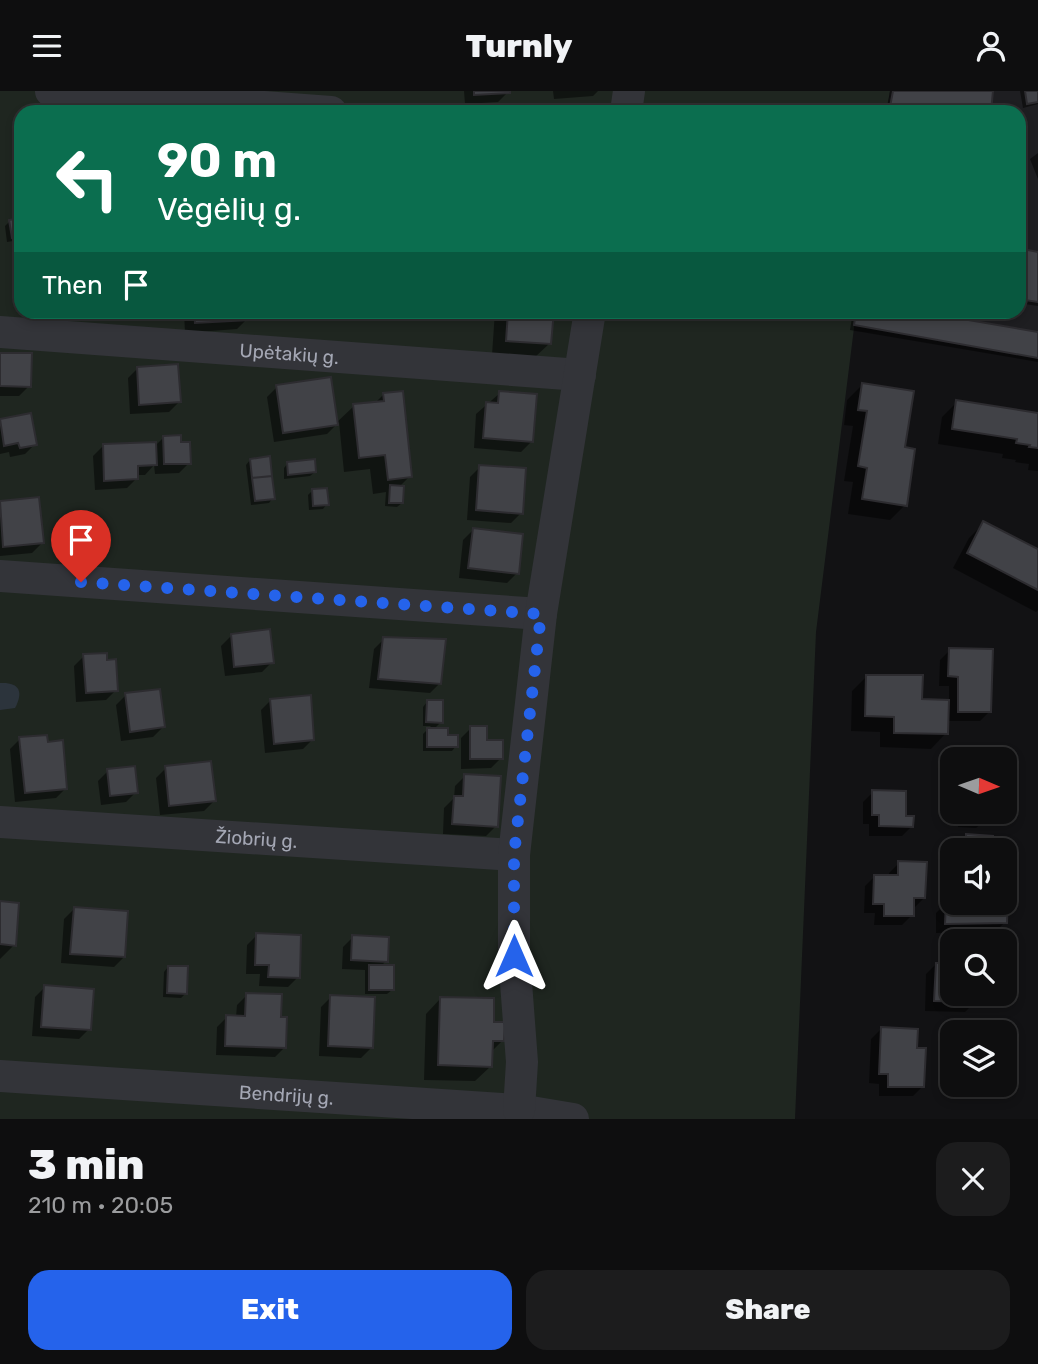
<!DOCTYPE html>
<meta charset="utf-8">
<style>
:root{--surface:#0e0e0f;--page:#1c1c1d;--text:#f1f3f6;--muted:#9b9c9e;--line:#2e2e2f;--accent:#2563eb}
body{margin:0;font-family:Rubik,sans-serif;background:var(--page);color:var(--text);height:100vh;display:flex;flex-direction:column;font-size:26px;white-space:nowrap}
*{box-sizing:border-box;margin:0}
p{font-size:23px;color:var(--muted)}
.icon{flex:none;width:38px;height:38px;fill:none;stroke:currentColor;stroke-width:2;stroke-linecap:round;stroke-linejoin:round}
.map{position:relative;height:1028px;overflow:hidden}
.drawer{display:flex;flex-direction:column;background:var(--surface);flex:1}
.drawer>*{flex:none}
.banner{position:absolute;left:14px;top:14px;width:1012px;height:214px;border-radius:21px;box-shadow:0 4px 10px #0003,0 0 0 2px var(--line);background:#0b6e4f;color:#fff;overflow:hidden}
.needle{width:46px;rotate:92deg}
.tools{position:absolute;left:940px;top:656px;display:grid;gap:14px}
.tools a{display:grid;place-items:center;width:77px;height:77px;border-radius:14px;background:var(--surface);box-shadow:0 4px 10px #0003,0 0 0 2px var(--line);font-size:35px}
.pin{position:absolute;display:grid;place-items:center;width:60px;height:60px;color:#fff;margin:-72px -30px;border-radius:50% 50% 50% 0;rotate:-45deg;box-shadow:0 0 7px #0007}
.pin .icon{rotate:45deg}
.me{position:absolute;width:77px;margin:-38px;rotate:0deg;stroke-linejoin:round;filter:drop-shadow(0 0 5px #0008)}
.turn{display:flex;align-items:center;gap:24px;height:147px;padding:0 28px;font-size:32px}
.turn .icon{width:91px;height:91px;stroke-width:2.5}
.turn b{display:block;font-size:49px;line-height:60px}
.then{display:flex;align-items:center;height:66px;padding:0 28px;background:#0003;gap:14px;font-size:26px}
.round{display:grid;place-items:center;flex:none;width:74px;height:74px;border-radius:21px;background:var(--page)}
.overview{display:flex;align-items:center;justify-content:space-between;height:119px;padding:0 28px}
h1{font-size:42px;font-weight:800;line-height:52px}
.cta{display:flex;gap:14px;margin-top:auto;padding:14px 28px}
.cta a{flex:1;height:80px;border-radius:21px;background:var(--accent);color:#fff;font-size:28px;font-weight:800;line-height:80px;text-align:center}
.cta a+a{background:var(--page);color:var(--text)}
header{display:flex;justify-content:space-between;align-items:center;height:91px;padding:0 28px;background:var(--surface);font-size:32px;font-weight:800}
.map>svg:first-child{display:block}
.built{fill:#1e1e21}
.green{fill:#1f2620}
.water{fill:#2c343c}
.shadow{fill:#0007}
.building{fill:#414247;stroke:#2d2c30;stroke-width:2}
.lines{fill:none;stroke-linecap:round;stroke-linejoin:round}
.minor{stroke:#333439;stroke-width:32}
.route{stroke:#2563eb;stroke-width:12;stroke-dasharray:0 21.6}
.labels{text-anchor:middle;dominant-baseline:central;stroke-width:6;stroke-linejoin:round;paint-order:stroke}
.street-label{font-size:19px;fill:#a4a7b4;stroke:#0d0d0f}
</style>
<header><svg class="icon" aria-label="menu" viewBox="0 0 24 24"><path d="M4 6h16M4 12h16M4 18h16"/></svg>Turnly<svg class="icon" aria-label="person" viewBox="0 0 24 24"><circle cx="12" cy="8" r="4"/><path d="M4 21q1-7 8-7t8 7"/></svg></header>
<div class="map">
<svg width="1038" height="1028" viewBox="0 0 1038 1028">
<rect width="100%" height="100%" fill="#121214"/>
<path class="built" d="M890 0H1038V265L854 234 856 221 1018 220V21H887Z"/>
<path class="green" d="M0 0H890L887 21H21V220L856 221 816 541 795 1028H0Z"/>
<path class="water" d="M0 592C19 591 24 600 15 617L0 619Z"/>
<path class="shadow" d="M464 0H508V1L498 11 465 13Z
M553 0H598L593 5 554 8Z
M890 0H991L989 21H886Z
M1020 0H1038V13L1023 17Z
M1038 62V88L1030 68Z
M21 129V148L19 149 7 151 5 135 10 130Z
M1018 159 1038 162V215L1018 212Z
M184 220H246L247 228 237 238 185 242Z
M495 220H552L550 252 534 267 492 264Z
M853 220H905L1038 243V271L850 239Z
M0 264 29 295 19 305H0Z
M138 277 179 311 169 321 130 323 128 287Z
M862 294 903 358 905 414 890 429 848 423 853 391 844 390 853 335 844 334 847 309Z
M277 296 336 332 354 315 375 312 384 303 410 385 399 396 402 412 397 416 385 415 386 401 373 403 370 378 344 381 339 331 327 343 274 351 267 306Z
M500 302 531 351 521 361 474 357 476 323Z
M957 311 1038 324V380L1028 379 1029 373 1015 371 1016 369 1002 367 1003 363 938 353 942 326Z
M30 324 35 353 25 363 10 366 9 361 0 363V330Z
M164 346 180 353 189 372 179 382 155 383 154 374 145 384H136L137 387 127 397 95 399 93 365 103 355 154 356Z
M250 369 273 407 269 412 251 414 246 374Z
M288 372 315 381 310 385 284 388V377Z
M480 376 521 422 511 432 467 429 470 386Z
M312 400 327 413 323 418 309 419 308 404Z
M37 408 42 452 32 462 0 465V412Z
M984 432 1038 460V519L1036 521 953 477 969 447Z
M473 439 517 482 507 492 459 487 463 449Z
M231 545 272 571 262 581 225 585 221 555Z
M384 548 440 592 430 602 369 597 374 558Z
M950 559 990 620 980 630H946V642L931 658 880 656V641L851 640 852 600 867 585 920 610 949 611V595H939L940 569Z
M84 565 116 599 106 609 76 611 74 575Z
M126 604 163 636 153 646 121 650 116 614Z
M271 609 313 648 303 658 265 662 261 619Z
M427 611 441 631 433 639 447 645 456 655 452 660H423V643L431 635H423V616Z
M471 637 501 667 491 677 461 678V647Z
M20 648 66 697 56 707 15 711 10 658Z
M166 677 214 710 204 720 160 724 156 687Z
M108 680 136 701 126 711 101 714 98 690Z
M465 685 496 735 486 745 443 743 444 717 454 707 455 695Z
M873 701 912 735 902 745H869V733H863V711Z
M959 721H981V733L976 737 958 736Z
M967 745 990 760H962V750Z
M899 772 924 807 914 817 912 824 902 834H874L875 822H864L865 795 875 785H889V782Z
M0 812 14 854 0 868Z
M946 812H1004L1005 831 995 841 936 842V822Z
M74 818 124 866 114 876 61 872 64 828Z
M257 844 298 886 288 896 259 895 260 883H246L247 854Z
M353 846 386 870 380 876 392 899 387 903H365V879L342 878 343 856Z
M936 873 952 874V903H975V911L965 921 925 920 926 883Z
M168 876 186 902 181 907 163 906 164 881Z
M45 896 89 938 79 948 32 945 35 906Z
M247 904 279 927 285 956 275 966 216 964 217 936 227 926H236L237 914Z
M331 906 371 957 361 967 319 965 321 916Z
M441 907 492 932 503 949 491 961V975L475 990 424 989 426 923Z
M881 938 916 958 923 995 913 1005H879V993L869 992 871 948Z"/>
<path class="building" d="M474 0H510V2L474 4Z
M893 0H993L991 21H889Z
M1025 0H1038V11L1027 13Z
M21 127V146L12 147 9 129Z
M1018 157 1038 161V211L1018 208Z
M194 220H248L249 229 195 232Z
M508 220H554L551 253 506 250Z
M856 220H916L1038 241V267L854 234Z
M0 262H32L31 296 0 295Z
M178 273 181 311 139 314 137 276Z
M331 286 338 334 283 342 276 294Z
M862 292 914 300 905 356 915 358 907 415 862 408 867 377 858 375 867 320 858 319Z
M403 300 412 386 388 389 385 364 359 367 353 313 384 310 383 302Z
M499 300 537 303 533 351 483 347 486 311 498 312Z
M956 309 1038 322V357L1029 356 1030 354 1016 352 1017 348 952 338Z
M31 322 37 354 20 357 18 352 4 355 0 328Z
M181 344V351H190L191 373H164L163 345Z
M156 351 157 374 138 375V388L104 390 103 353Z
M270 365 272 385 252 387 250 368Z
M315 368 316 381 288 384 287 371Z
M479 374 526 377 523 423 476 419Z
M272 385 275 408 255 410 252 387Z
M390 394 404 395 403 412H389Z
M327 397 329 414 313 415 312 398Z
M39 406 44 452 3 456 0 410Z
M983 430 1038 458V499L967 462Z
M473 437 523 443 519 483 468 477Z
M270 538 274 572 234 576 231 543Z
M383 546 446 548 441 593 378 588Z
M949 557 993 558 991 621H958V586L948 585Z
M107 562V569L116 568 118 600 86 602 83 563Z
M866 584H923L922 608 949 609 948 643 894 642V626L865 625Z
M160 598 165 636 130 641 125 602Z
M311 604 314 649 274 653 270 608Z
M427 609H443V632L426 631Z
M470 635H487V649H503V668H470Z
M427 637H448V644H458V656H427Z
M47 644 48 651 63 649 67 698 25 702 19 646Z
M211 670 216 710 169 715 165 675Z
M135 675 138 702 110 705 107 678Z
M464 683 501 685 498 736 452 733 454 705H463Z
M872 699 906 700V725H914L913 736 879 735V724H872Z
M962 721H983L982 733 962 732Z
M966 743 993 745 992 760H966Z
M898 770 927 771 925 807H914V825H884V813H873L874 784H898Z
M1004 804H1008L1007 832 945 833 946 810H952V812H1004Z
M0 810 19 812 16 855 0 853Z
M74 816 128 820 125 866 70 863Z
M256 842 301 844 300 887 268 886 269 874H255Z
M352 844 389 846 388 871 351 869Z
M936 872H952V903H977V911L934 910Z
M369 874H394V899H369Z
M168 875H188L187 903 167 902Z
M44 894 94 898 91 939 41 936Z
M246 902 282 903 281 926H287L286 957 225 955 226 924 245 925Z
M330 904 375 906 373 957 328 955Z
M440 906 494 907V931H505L504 950H493L492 976 438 974Z
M881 936 918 938 917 957H926L924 996H888V983H879Z"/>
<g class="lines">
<g class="minor">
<path d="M51 0 331 21"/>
<path d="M626 21 629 0"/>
<path id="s1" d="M0 241 580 284"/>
<path d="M0 485 541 523"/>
<path id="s2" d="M0 731 514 764"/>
<path id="s3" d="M0 985 519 1019 573 1028"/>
<path d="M519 1019 522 971 514 865V764L541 523 590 220"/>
</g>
</g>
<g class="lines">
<path class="route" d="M81 491 541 523 514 764V865"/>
</g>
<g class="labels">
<g class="street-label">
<text stroke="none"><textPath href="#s1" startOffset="290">Upėtakių g.</textPath></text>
<text stroke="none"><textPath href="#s2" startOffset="257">Žiobrių g.</textPath></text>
<text stroke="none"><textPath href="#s3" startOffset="287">Bendrijų g.</textPath></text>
</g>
</g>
</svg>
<div class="tools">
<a><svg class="needle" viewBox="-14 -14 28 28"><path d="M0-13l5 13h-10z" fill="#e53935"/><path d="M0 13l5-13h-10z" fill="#9b9c9e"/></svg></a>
<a><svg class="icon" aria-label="sound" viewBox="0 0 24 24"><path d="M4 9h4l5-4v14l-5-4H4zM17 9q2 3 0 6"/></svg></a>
<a><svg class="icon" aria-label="search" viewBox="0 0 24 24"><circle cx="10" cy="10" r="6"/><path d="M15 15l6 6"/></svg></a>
<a><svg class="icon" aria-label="layers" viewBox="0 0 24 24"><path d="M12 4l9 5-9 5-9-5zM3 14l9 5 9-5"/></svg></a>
</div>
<div class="pin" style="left:81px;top:491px;background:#d93025"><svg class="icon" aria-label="arrive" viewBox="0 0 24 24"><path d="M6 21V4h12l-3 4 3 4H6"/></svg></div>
<svg class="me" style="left:514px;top:865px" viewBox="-20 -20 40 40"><path d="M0-17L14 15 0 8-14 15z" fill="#2563eb" stroke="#fff" stroke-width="4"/></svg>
<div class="banner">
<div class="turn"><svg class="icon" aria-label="left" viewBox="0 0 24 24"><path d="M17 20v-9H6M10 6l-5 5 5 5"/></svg><div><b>90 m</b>Vėgėlių g.</div></div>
<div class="then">Then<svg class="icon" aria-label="arrive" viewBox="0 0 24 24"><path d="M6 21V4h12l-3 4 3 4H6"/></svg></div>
</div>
</div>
<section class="drawer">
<div class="overview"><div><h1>3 min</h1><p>210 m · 20:05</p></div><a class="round"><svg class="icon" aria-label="close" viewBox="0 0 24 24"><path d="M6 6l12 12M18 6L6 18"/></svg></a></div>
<div class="cta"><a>Exit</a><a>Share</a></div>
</section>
